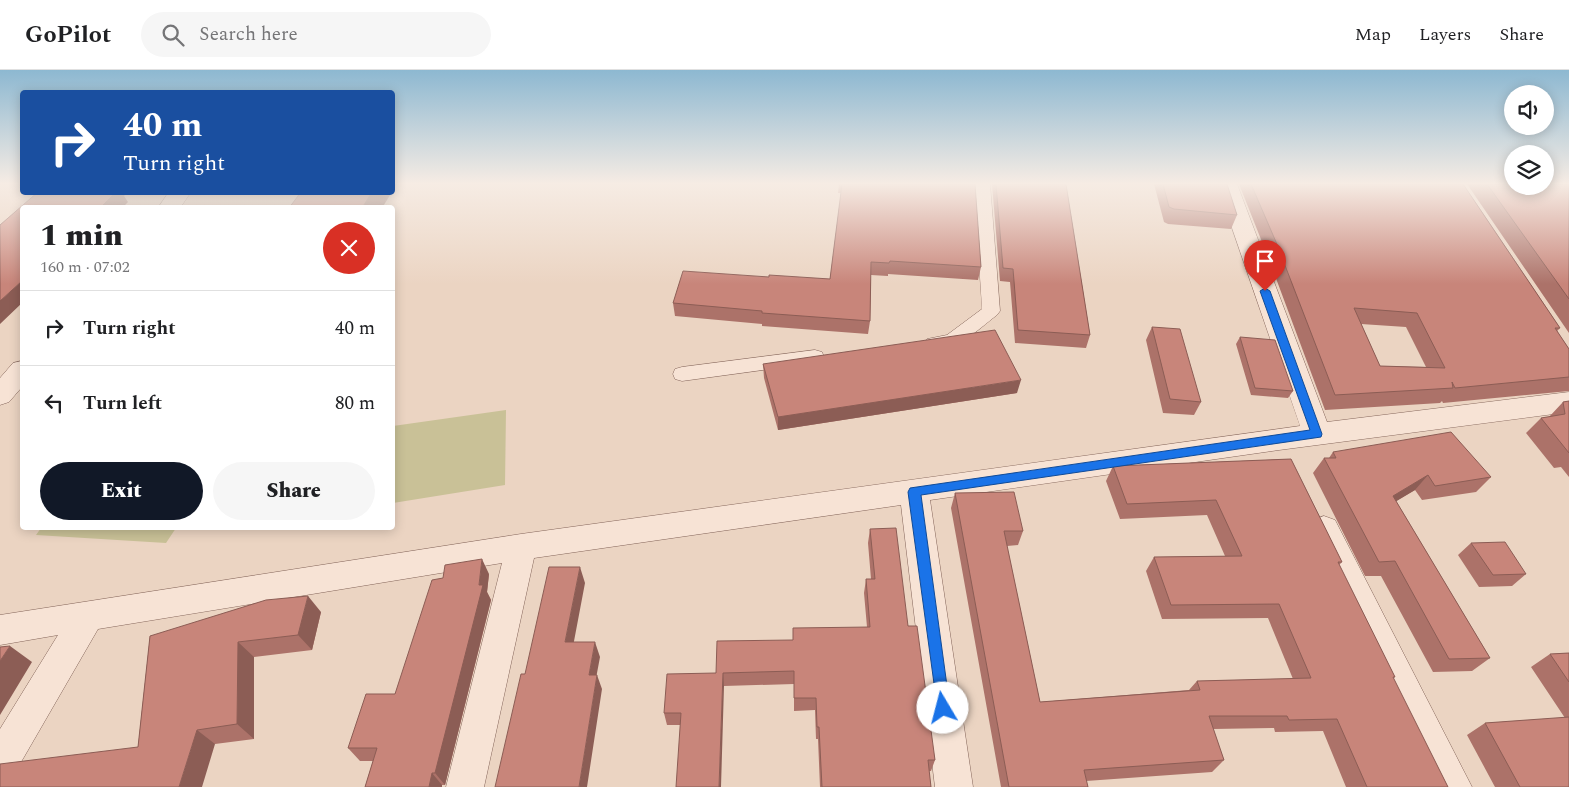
<!DOCTYPE html>
<meta charset="utf-8">
<style>
:root{--surface:#fff;--page:#f6f6f6;--text:#202124;--muted:#757577;--line:#e0e0e0;--accent:#111827}
body{margin:0;font-family:Spectral,serif;background:var(--page);color:var(--text);height:100vh;display:flex;flex-direction:column;font-size:19px;white-space:nowrap}
*{box-sizing:border-box;margin:0}
p{font-size:16px;color:var(--muted)}
.icon{flex:none;width:28px;height:28px;fill:none;stroke:currentColor;stroke-width:2;stroke-linecap:round;stroke-linejoin:round}
.map{position:relative;flex:1;overflow:hidden}
.panel{position:absolute;left:20px;top:135px;width:375px;height:325px;display:flex;flex-direction:column;background:var(--surface);border-radius:5px;box-shadow:0 2px 12px #0003}
.panel>*{flex:none}
.hud{position:absolute;left:20px;top:20px;width:375px;height:105px;border-radius:5px;box-shadow:0 2px 12px #0003;background:#1a4fa0;color:#fff;overflow:hidden}
.buttons{position:absolute;left:1504px;top:15px;display:grid;gap:10px}
.buttons a{display:grid;place-items:center;width:50px;height:50px;border-radius:50%;background:var(--surface);box-shadow:0 2px 12px #0003;font-size:25px}
.pin{position:absolute;display:grid;place-items:center;width:42px;height:42px;color:#fff;margin:-51px -21px;border-radius:50% 50% 50% 0;rotate:-45deg;box-shadow:0 0 5px #0007}
.pin .icon{rotate:45deg}
.me{position:absolute;width:55px;margin:-28px;rotate:352deg;stroke-linejoin:round;filter:drop-shadow(0 0 4px #0008)}
.turn{display:flex;align-items:center;gap:18px;height:105px;padding:0 20px;font-size:22px}
.turn .icon{width:65px;height:65px;stroke-width:2.5}
.turn b{display:block;font-size:35px;line-height:42px}
.round{display:grid;place-items:center;flex:none;width:52px;height:52px;border-radius:26px;background:var(--page)}
.headline{display:flex;align-items:center;justify-content:space-between;height:85px;padding:0 20px}
h1{font-size:30px;font-weight:800;line-height:38px}
.action{display:flex;gap:10px;margin-top:auto;padding:10px 20px}
.action a{flex:1;height:58px;border-radius:30px;background:var(--accent);color:#fff;font-size:20px;font-weight:800;line-height:58px;text-align:center}
.action a+a{background:var(--page);color:var(--text)}
ul{padding:0;list-style:none}
li{display:flex;align-items:center;gap:15px;height:75px;padding:0 20px;border-top:1px solid var(--line)}
li div{flex:1}
li b{display:block;font-size:19px}
li em{font-style:normal}
header{display:flex;align-items:center;gap:30px;box-sizing:border-box;height:70px;padding:0 25px;background:var(--surface);border-bottom:1px solid var(--line)}
header strong{font-size:24px}
nav{display:flex;gap:28px;margin-inline-start:auto;font-size:18px}
.search{width:350px;height:45px;background:var(--page);display:flex;align-items:center;gap:12px;box-sizing:border-box;padding:0 18px;border-radius:28px;color:var(--muted);font-size:19px}
.map>svg:first-child{display:block}
.green{fill:#c9c197}
.lines{fill:none;stroke-linecap:round;stroke-linejoin:round}
.service-casing{stroke:#84655a;stroke-width:1}
.minor-casing{stroke:#84655a;stroke-width:1}
.service{fill:#f7e3d5;fill-rule:evenodd}
.minor{fill:#f7e3d5;fill-rule:evenodd}
.wall{fill:#ac7269;fill-rule:evenodd}
.shaded-wall{fill:#8c5d55}
.building{fill:#c8857a;stroke:#8c5d55;fill-rule:evenodd}
.route{fill:#1a73e8;stroke:#114b97}
</style>
<header>
<strong>GoPilot</strong>
<div class="search"><svg class="icon" aria-label="search" viewBox="0 0 24 24"><circle cx="10" cy="10" r="6"/><path d="M15 15l6 6"/></svg>Search here</div>
<nav><a>Map</a><a>Layers</a><a>Share</a></nav>
</header>
<div class="map">
<svg width="1569" height="717" viewBox="0 0 1569 717">
<rect width="100%" height="100%" fill="#ebd4c2"/>
<path class="green" d="M506 340 505 415 393 433V356Z
M41 458H176L166 473 36 465Z"/>
<g class="lines">
<g class="service-casing">
<path id="service" d="M974 114H990L1000 241 997 245C977 260 954 285 927 277L924 273 927 269 947 265 982 239Z
M815 280 822 282 824 287 822 292 682 311 675 309 673 304 675 299 682 297Z"/>
</g>
<g class="minor-casing">
<path id="minor" d="M1217 114H1237L1327 352 1569 322V342L1279 380 930 430 973 717H935L901 435 534 488 484 717H446L502 493 98 559 13 706 0 711V659L58 565 0 575V545L521 464 1300 356Z
M169 122H191L180 138H158Z
M22 291V317L9 332 0 335V308L13 293Z
M1324 446 1335 450 1472 717H1433L1309 459 1313 450Z"/>
</g>
<use href="#service" class="service"/>
<use href="#minor" class="minor"/>
</g>
<path class="wall" d="M839 114H975L981 197 978 210 888 204V206L871 205 870 251 868 264 762 256V254L675 246 673 233 769 207 830 209 841 123H838Z
M992 114H1066L1090 265 1086 278 1015 273 1010 212 1000 211Z
M1154 114H1227L1237 145 1231 159 1168 154 1164 152Z
M1239 114H1463L1560 258 1557 261 1569 279V321L1443 333 1442 331 1440 333 1325 340 1268 187ZM1361 254 1406 257 1426 297 1380 296Z
M1467 114H1569V263Z
M1152 257 1201 332 1194 345 1163 343 1146 270Z
M1240 267 1293 321 1288 328 1251 325 1236 274Z
M763 294 1017 323 778 360 764 308Z
M1569 331V407L1561 397 1554 398 1526 363 1541 348 1549 347 1563 332Z
M1333 382 1491 407 1476 422 1422 430 1415 420 1396 431 1490 588 1472 601 1433 602 1381 506H1365L1313 403 1324 388H1329Z
M1291 389 1342 492 1339 495 1395 607 1393 608 1448 717H1346L1323 661 1275 662 1274 658 1213 659 1224 690 1212 702 1086 711 1088 717H1001L951 438 955 423 1023 461 1018 475 1007 476 1040 632 1189 620 1197 611 1293 609 1268 548 1162 549 1146 501 1154 487 1225 486 1207 445 1120 449 1106 411 1113 396Z
M870 459 908 556 935 690 931 701H929L931 717H820L818 669H816L815 640 794 641V614L724 616 680 655H667L664 643 716 603 793 570 867 557 864 523 866 509H871L868 473Z
M1471 473 1526 504 1512 516 1479 517 1458 485Z
M489 504 487 522 491 530 445 715H442V717H365L373 691H360L348 678 395 624Z
M321 542 312 580 254 587V669L215 674 138 677 150 566Z
M1569 583V717H1495L1467 665 1485 653 1565 648 1531 597 1550 584Z"/>
<path class="shaded-wall" d="M392 114H397L392 121Z
M112 122H128L124 126 128 132 122 138H100Z
M372 122H392L382 138H362Z
M22 211V233L0 254V231Z
M1021 310 1017 323 778 360V347Z
M1428 405 1415 420 1380 441 1393 426Z
M482 489 489 504 487 522 491 530 445 715 435 703 479 515Z
M580 497 585 513 571 587 565 572Z
M308 526 321 542 312 580 298 565Z
M238 572 254 587V669L237 654Z
M595 572 600 587 594 619 589 605Z
M10 576 32 592 0 645V591Z
M723 603 724 616 721 717H719Z
M597 605 602 619 587 717H579Z
M197 660 215 674 202 717H179Z
M432 703 442 715V717H429Z"/>
<path class="building" d="M842 114H975L981 197 890 191 889 193 871 192 870 251 762 243V241L673 233 683 201 769 207V205L830 209Z
M996 114H1066L1090 265 1018 260 1013 199 1003 198Z
M1163 114H1227L1237 145 1174 139 1169 137Z
M1251 114H1463L1560 258H1555L1569 279V307L1455 318 1452 312 1453 318 1335 325 1276 172ZM1354 238 1417 243 1445 298 1380 296Z
M1487 114H1512V116H1545V114H1569V229Z
M38 122H116L100 138H22V211L0 231V155Z
M301 122H372L362 138H289Z
M1152 257 1180 259 1201 332 1170 329Z
M995 260 1021 310 778 347 763 294Z
M1240 267 1275 270 1293 321 1255 318Z
M1569 331V383L1541 348 1565 344 1563 332Z
M1451 362 1491 407 1435 416 1428 405 1393 426 1490 588 1449 589 1395 491 1379 492 1324 388H1336L1333 382Z
M1291 389 1342 492H1338L1395 607H1393L1448 717H1367L1337 649 1289 650 1287 646H1209L1224 690 1084 700 1088 717H1009L955 423 1014 422 1023 461H1004L1040 632 1200 620 1197 611 1311 608 1279 534 1171 535 1154 487 1242 486 1216 430 1127 434 1113 396Z
M896 458 908 556H917L935 690H928L931 717H822L819 657H817L816 628H794V601L723 603 719 717H676L681 643H664L667 604 716 603 717 571 793 570V558L870 557 866 509H875L870 459Z
M1505 472 1526 504 1493 505 1471 473Z
M482 489 479 515H483L435 703H432L429 717H365L377 678H348L366 624H395L432 510 443 508 445 495Z
M549 497H580L565 572H595L589 605H597L579 717H495L521 604H525Z
M308 526 298 565 238 572 237 654 197 660 179 717H0V694L138 677 150 566 266 530Z
M10 576 0 591V577Z
M1569 583V612L1550 584Z
M1569 647V717H1520L1485 653Z"/>
<linearGradient id="sky" x2="0" y2="1"><stop stop-color="#8db8d1"/><stop offset="0.53" stop-color="#f6ece4"/><stop offset="1" stop-color="#f6ece4" stop-opacity="0"/></linearGradient>
<rect width="1569" height="214" fill="url(#sky)"/>
<path class="route" d="M1265 218 1270 221 1322 364 1321 367 921 425 950 638 948 643 943 645 938 643 908 422 910 418 1310 360 1260 221Z"/>
</svg>
<div class="buttons">
<a><svg class="icon" aria-label="sound" viewBox="0 0 24 24"><path d="M4 9h4l5-4v14l-5-4H4zM17 9q2 3 0 6"/></svg></a>
<a><svg class="icon" aria-label="layers" viewBox="0 0 24 24"><path d="M12 4l9 5-9 5-9-5zM3 14l9 5 9-5"/></svg></a>
</div>
<div class="pin" style="left:1265px;top:221px;background:#d93025"><svg class="icon" aria-label="arrive" viewBox="0 0 24 24"><path d="M6 21V4h12l-3 4 3 4H6"/></svg></div>
<svg class="me" style="left:943px;top:638px" viewBox="-20 -20 40 40"><circle r="19" fill="#fff"/><path d="M0-13L10 11 0 6-10 11z" fill="#1a73e8"/></svg>
<div class="hud">
<div class="turn"><svg class="icon" aria-label="right" viewBox="0 0 24 24"><path d="M7 20v-9h11M14 6l5 5-5 5"/></svg><div><b>40 m</b>Turn right</div></div>
</div>
<section class="panel">
<div class="headline"><div><h1>1 min</h1><p>160 m · 07:02</p></div><a class="round" style="background:#d93025;color:#fff"><svg class="icon" aria-label="close" viewBox="0 0 24 24"><path d="M6 6l12 12M18 6L6 18"/></svg></a></div>
<ul>
<li><svg class="icon" aria-label="right" viewBox="0 0 24 24"><path d="M7 20v-9h11M14 6l5 5-5 5"/></svg><div><b>Turn right</b></div><em>40 m</em></li>
<li><svg class="icon" aria-label="left" viewBox="0 0 24 24"><path d="M17 20v-9H6M10 6l-5 5 5 5"/></svg><div><b>Turn left</b></div><em>80 m</em></li>
</ul>
<div class="action"><a>Exit</a><a>Share</a></div>
</section>
</div>
